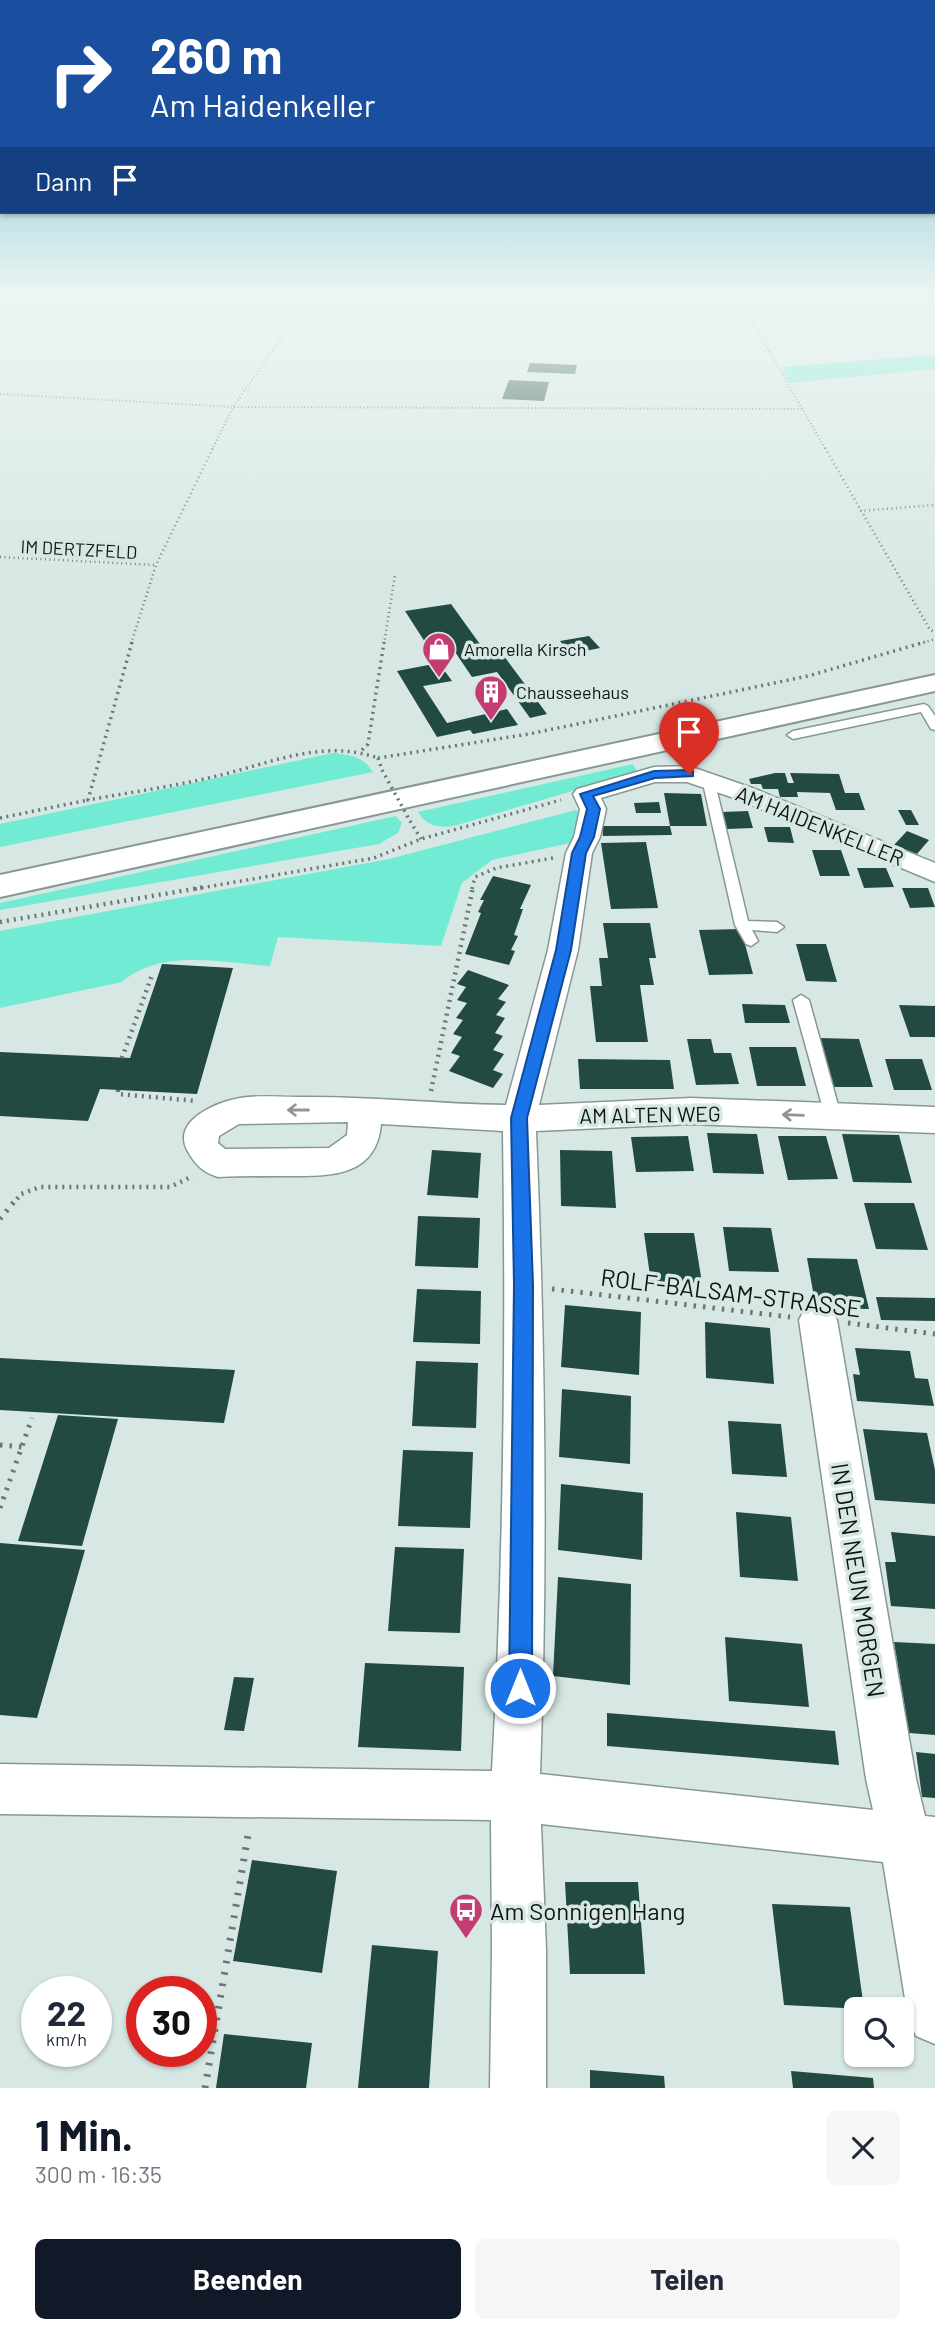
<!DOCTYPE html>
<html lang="de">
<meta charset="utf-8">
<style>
:root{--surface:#fff;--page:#f6f6f7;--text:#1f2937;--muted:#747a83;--accent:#111827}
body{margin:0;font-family:Barlow,sans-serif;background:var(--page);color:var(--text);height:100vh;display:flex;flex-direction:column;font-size:26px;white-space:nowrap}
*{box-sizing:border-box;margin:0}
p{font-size:23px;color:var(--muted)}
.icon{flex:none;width:38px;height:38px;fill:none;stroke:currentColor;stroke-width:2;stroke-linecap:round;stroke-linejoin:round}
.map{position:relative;height:2088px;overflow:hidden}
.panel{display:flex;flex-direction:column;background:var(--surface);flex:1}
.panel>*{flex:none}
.hud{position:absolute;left:0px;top:0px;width:936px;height:214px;box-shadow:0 2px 5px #0004;background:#1a4fa0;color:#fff;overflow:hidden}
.tools{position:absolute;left:844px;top:1997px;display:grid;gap:14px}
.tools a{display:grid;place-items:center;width:70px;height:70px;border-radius:10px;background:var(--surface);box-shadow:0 2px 5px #0004;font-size:35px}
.speed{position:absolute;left:21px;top:1976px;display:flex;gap:14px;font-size:35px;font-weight:700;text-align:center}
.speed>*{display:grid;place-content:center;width:91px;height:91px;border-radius:50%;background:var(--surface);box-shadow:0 2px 5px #0004;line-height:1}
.speed small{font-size:18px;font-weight:400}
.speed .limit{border:10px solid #d22;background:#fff;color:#111}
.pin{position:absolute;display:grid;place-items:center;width:60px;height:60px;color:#fff;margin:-72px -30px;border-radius:50% 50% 50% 0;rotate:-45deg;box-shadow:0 0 7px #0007}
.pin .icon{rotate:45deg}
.me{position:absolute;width:77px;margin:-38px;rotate:0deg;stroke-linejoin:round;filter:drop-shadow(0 0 5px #0008)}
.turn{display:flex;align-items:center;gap:24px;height:147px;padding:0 35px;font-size:32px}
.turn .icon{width:91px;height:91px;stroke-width:2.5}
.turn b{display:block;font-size:49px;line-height:60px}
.then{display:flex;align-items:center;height:66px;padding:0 35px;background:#0003;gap:14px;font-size:26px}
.round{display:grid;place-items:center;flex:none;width:74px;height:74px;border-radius:10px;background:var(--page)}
.head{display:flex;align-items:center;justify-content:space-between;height:119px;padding:0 35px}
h1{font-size:42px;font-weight:700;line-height:52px;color:var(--accent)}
.cta{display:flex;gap:14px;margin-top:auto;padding:14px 35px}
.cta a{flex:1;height:80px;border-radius:10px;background:var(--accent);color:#fff;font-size:28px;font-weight:700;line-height:80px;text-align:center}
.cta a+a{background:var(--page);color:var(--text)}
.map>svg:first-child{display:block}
.green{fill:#71ebd4}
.building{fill:#224a42}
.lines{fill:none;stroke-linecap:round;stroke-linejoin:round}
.service-casing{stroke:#879793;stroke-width:3}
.minor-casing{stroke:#879793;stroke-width:3}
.motorway-casing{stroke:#879793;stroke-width:4}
.path-far5{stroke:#6c7774;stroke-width:2;stroke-dasharray:1 2.5;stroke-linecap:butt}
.path-far4{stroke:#6c7774;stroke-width:2.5;stroke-dasharray:1 3.5;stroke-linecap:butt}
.path-far3{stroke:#6c7774;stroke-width:3.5;stroke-dasharray:2 4.5;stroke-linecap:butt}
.path-far2{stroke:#6c7774;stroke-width:4.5;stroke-dasharray:2 5;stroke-linecap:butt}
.path-far1{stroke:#6c7774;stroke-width:5;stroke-dasharray:2.5 7;stroke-linecap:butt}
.path{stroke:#6c7774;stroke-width:7;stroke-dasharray:2.5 9;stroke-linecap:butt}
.service{fill:#fff;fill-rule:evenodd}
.minor{fill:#fff;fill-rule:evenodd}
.motorway{fill:#fff;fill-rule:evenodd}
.path-bridge{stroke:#6c7774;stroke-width:3.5;stroke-dasharray:2 4.5;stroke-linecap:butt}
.oneway{stroke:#939594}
.route{fill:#1a73e8;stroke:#114b97;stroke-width:2}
.labels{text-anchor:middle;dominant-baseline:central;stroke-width:7;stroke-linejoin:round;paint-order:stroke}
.far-street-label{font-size:18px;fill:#0e1412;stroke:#d7e8e4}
.far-poi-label{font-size:18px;fill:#0e1412;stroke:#d7e8e4;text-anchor:start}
.street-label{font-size:21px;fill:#0e1412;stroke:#d7e8e4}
.near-street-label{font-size:24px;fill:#0e1412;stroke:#d7e8e4}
.near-poi-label{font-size:24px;fill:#0e1412;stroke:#d7e8e4;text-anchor:start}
</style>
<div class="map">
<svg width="935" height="2088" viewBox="0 0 935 2088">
<rect width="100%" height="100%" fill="#d7e8e4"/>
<path class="green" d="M935 355V369L789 383 781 367Z
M333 753C351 755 363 756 373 772L0 847V824Z
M633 764 637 772 454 826C439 828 426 826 418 812Z
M576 810 581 814 575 842 492 860 462 883 441 946 278 937 270 966C223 963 161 948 122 982L0 1008V931L389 859Z
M396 816 402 823 398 833 379 844 0 910V903Z"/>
<path class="building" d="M530 363 577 365 575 374 527 372Z
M509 380 549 382 544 401 502 399Z
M451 604 487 654 501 652 547 714 530 718 497 672 472 677 453 649 432 653 405 611Z
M589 636 600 648 570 654 560 641Z
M439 663 452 681 423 686 447 723 507 709 518 725 473 734 470 730 437 737 397 671Z
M775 773H785L788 783H794L790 773 839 774 845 793H859L865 810H836L830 793 797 792 798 797H780L778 789H763L761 784H751L749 779Z
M664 793 701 794 707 826H670Z
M659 802 661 813H636L634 803Z
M898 810H911L919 825H906Z
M748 811 753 828 727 829 722 812Z
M602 826H670L672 835 603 836Z
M764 827H790L794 843 768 842Z
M907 831 929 840 917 854 894 845Z
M646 842 658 908 611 909 601 843Z
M812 850H841L850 876H820Z
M857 868H886L894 887 864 888Z
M493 876 531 885 520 909H523L514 935 518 936 511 950 515 951 509 965 465 954 481 913 478 912 484 900H480Z
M902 888H928L935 907 910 908Z
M603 923H650L656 958H649L654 985H640L648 1042H596L590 986H602L599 958H608Z
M741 929 753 974 709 975 699 930Z
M796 944H826L837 982 806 981Z
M162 964 233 968 197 1094 100 1089 88 1121 0 1116V1052L130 1058Z
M468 970 509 985 498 999 506 1002 496 1015 505 1018 495 1033 503 1036 493 1050 504 1054 493 1070 503 1074 493 1088 449 1071 460 1056 451 1053 462 1037 453 1034 463 1020 456 1018 467 1003 457 1000 466 987 457 984Z
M742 1004 785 1005 790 1023H745Z
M899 1005 935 1006V1037H910Z
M819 1038 859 1039 873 1087H832Z
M687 1039H711L714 1053H731L739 1084 696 1085Z
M749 1047H796L806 1086H757Z
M578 1059 670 1060 674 1089H580Z
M885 1059H922L932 1090H894Z
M707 1133 757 1134 764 1174 713 1173Z
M842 1134 899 1135 912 1183 853 1182Z
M688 1136 694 1171 636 1172 631 1137Z
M778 1136H826L838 1179 788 1180Z
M432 1150 481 1153 478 1198 427 1195Z
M560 1150 612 1151 616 1208 561 1206Z
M864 1203H914L928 1250 876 1249Z
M418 1216 480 1218 478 1268 415 1266Z
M723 1227 771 1228 779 1272 729 1271Z
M644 1233H694L702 1283H651Z
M807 1258 857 1259 869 1309 816 1308Z
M417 1289 481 1291 480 1344 413 1342Z
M876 1297 935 1298V1321L881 1320Z
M565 1305 641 1312 639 1375 561 1367Z
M705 1322 770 1328 774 1384 706 1378Z
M855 1348 910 1351 915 1378 928 1379 934 1406 857 1401 853 1374 860 1375Z
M0 1358 112 1364 235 1370 224 1423 0 1410Z
M416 1361 478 1363 476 1428 412 1426Z
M562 1389 631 1396 630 1464 559 1457Z
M58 1415 118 1419 82 1546 18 1541Z
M728 1421 781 1424 787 1477 732 1474Z
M863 1429 927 1433 935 1470V1504L875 1500Z
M403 1450 473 1452 470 1528 398 1526Z
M561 1484 643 1493 642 1560 558 1550Z
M736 1512 791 1517 798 1581 740 1577Z
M891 1532 935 1536V1609L891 1606 885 1562H896Z
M0 1543 85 1550 37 1718 0 1715Z
M395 1547 464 1549 460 1633 388 1631Z
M558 1577 631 1584 630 1685 553 1676Z
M725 1637 802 1644 809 1707 729 1701Z
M894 1642 935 1644V1735L909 1733Z
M365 1663 464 1667 461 1751 358 1747Z
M234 1677 254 1678 244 1731 224 1730Z
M607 1713 835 1731 839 1765 607 1746Z
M916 1752 935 1754V1798L922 1797Z
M252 1860 337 1871 322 1973 233 1961Z
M565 1882H638L645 1974H570Z
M772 1904 850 1907 864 2009 784 2005Z
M372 1945 438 1951 429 2088H358Z
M224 2034 312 2043 306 2088H216Z
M590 2070 664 2076 665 2088H590Z
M791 2071 873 2078 874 2088H793Z"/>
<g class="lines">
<g class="service-casing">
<path id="service" d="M924 704 928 706 935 716V730L931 729 921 712 793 739 787 735 793 731Z
M708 775 714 779 748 921 777 922 784 927 777 932 752 930 758 941 751 946 746 944 735 925 702 779Z
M801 995 809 1000 841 1116 839 1121H827L825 1116 793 1000Z"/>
</g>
<g class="minor-casing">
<path id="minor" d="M689 766 755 789 935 863V882L737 799 687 782H655L601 798 606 809 600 837 592 853 578 950 539 1105 691 1098 935 1107V1133L691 1124 536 1131C545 1345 548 1560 540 1774L873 1810 866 1779 799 1320 805 1308 818 1303 831 1308 837 1320 916 1779 925 1816 935 1817V2044L916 2036 908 2017 883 1862 541 1824 546 1950V2088H490L492 1950 491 1820 0 1814V1764L492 1771C504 1558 506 1344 503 1131L381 1124C376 1179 327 1176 284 1176 262 1176 240 1176 218 1177 202 1172 195 1164 187 1150 172 1120 217 1102 240 1098 258 1095 279 1097 298 1097 368 1096 436 1104 506 1105L548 950 566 853 574 837 580 809 573 794 577 789 654 767ZM348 1122 347 1135 329 1148 225 1149 218 1143 219 1136 239 1124Z"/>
</g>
<g class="motorway-casing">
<path id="motorway" d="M935 675V691L0 897V875Z"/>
</g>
<path class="path-far5" d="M269 296 308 299
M737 296 826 450
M0 394 233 407 802 409
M212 450 233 407 311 296"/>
<path class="path-far4" d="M825 448 929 628 935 633
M860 511 935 505
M0 557 156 565
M131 644 156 565 213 448
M384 644 395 575
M919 644 935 639"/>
<path class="path-far3" d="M132 642 88 800C132 792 177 786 221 775 274 762 323 739 378 758
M362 750 368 744 384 642
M378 758 529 734 808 676 925 642
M378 758 382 770
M0 818 88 800
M410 821 421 839
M195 889 374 858 421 839 561 800
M472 889 475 877 496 868 553 858"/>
<path class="path-far2" d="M0 922 205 887
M122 1058 152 975
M118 1090V1094L197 1101
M431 1091 473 887
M17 1199 21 1194 40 1187H170L193 1176"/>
<path class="path-far1" d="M0 1219 18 1197
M552 1289 790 1317
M848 1323 935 1334
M0 1445 22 1447
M0 1508 32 1418"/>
<path class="path" d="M205 2088 249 1829"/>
<use href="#service" class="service"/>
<use href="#minor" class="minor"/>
<use href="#motorway" class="motorway"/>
<path class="path-bridge" d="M382 770 410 821"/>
</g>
<defs><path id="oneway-shaft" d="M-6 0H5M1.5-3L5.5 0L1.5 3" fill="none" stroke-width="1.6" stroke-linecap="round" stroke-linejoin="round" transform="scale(1.75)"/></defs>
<g class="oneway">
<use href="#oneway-shaft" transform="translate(298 1110) rotate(-180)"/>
<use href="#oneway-shaft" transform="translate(793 1115) rotate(-178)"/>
</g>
<linearGradient id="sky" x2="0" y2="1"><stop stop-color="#4eafc6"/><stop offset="0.5" stop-color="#edf5f3"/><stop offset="1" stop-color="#edf5f3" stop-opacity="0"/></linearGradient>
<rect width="935" height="589" fill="url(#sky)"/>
<path class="route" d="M689 770 693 771V776L655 778 593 796 600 809 594 837 586 853 571 950 527 1118 533 1285 532 1688 529 1697 520 1700 512 1697 509 1688 514 1285 511 1118 556 950 572 853 580 837 587 809 580 794 654 771Z"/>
<defs>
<g id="shop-pin" transform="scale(1.75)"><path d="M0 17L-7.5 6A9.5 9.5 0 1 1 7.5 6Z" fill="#c53b74" stroke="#d7e8e4"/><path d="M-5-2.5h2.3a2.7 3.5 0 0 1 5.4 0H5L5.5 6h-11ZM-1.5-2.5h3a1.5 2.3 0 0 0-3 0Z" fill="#fff"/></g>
<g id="building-pin" transform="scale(1.75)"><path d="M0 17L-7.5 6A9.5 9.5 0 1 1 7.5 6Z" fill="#c53b74" stroke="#d7e8e4"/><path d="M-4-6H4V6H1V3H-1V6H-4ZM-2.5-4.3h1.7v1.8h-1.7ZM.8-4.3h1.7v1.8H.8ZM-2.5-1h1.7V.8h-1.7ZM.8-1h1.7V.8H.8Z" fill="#fff"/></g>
<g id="bus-pin" transform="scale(1.75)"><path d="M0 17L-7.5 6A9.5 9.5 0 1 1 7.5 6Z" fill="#c53b74" stroke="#d7e8e4"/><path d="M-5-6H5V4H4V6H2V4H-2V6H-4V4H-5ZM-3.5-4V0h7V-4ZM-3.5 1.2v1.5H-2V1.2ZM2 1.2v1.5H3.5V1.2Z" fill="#fff"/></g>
</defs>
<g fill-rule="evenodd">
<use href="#shop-pin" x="439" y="649"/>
<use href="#building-pin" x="491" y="692"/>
<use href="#bus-pin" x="466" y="1910"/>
</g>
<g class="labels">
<g class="far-street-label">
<text transform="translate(79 549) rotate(3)">IM DERTZFELD</text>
</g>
<g class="far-poi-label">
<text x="464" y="649">Amorella Kirsch</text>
<text x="516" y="692">Chausseehaus</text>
</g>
<g class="street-label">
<text transform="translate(820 825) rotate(22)">AM HAIDENKELLER</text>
<text transform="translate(650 1114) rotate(-1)">AM ALTEN WEG</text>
</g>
<g class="near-street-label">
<text transform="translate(731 1292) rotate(7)">ROLF-BALSAM-STRASSE</text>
<text transform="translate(859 1580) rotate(81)">IN DEN NEUN MORGEN</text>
</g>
<g class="near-poi-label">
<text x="490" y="1910">Am Sonnigen Hang</text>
</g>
</g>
</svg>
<div class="tools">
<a><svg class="icon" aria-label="search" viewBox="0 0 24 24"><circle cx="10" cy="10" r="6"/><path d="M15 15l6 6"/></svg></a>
</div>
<div class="speed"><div>22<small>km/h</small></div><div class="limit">30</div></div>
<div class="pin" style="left:689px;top:774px;background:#d93025"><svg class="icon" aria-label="arrive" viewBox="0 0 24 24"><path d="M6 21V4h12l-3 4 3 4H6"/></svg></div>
<svg class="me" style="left:520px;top:1688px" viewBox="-20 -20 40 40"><circle r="17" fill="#1a73e8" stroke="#fff" stroke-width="3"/><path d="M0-11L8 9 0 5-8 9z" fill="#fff"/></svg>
<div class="hud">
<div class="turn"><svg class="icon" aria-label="right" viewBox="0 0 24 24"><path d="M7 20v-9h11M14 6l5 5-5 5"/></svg><div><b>260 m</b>Am Haidenkeller</div></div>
<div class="then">Dann<svg class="icon" aria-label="arrive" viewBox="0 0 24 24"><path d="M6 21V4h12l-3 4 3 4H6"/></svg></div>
</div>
</div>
<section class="panel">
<div class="head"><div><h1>1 Min.</h1><p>300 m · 16:35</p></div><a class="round"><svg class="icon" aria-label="close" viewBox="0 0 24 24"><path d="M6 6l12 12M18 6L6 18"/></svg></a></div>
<div class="cta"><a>Beenden</a><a>Teilen</a></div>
</section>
